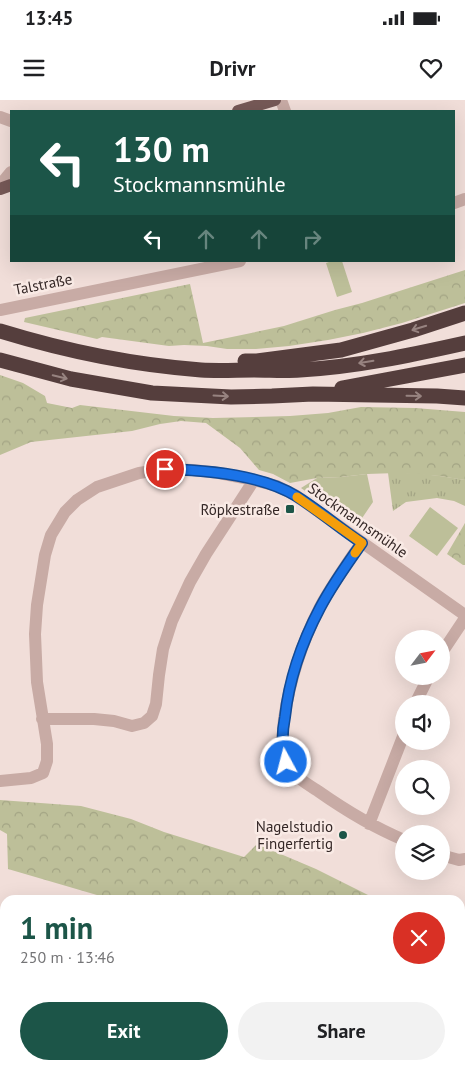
<!DOCTYPE html>
<meta charset="utf-8">
<style>
:root{--surface:#fff;--page:#f2f2f2;--text:#202124;--muted:#757577;--accent:#1c5548}
body{margin:0;font-family:"PT Sans",sans-serif;background:var(--page);color:var(--text);height:100vh;display:flex;flex-direction:column;font-size:19px;white-space:nowrap}
*{box-sizing:border-box;margin:0}
p{font-size:16px;color:var(--muted)}
.icon{flex:none;width:28px;height:28px;fill:none;stroke:currentColor;stroke-width:2;stroke-linecap:round;stroke-linejoin:round}
.map{position:relative;flex:1;overflow:hidden}
.drawer{position:absolute;left:0px;top:795px;width:465px;height:175px;display:flex;flex-direction:column;background:var(--surface);border-radius:15px 15px 0 0;box-shadow:0 5px 20px #0002}
.drawer>*{flex:none}
.top-card{position:absolute;left:10px;top:10px;width:445px;height:152px;border-radius:0px;box-shadow:0 5px 20px #0002;background:#1c5548;color:#fff;overflow:hidden}
.needle{width:32px;rotate:58deg}
.fabs{position:absolute;left:395px;top:530px;display:grid;gap:10px}
.fabs a{display:grid;place-items:center;width:55px;height:55px;border-radius:50%;background:var(--surface);box-shadow:0 5px 20px #0002;font-size:25px}
.pin{position:absolute;display:grid;place-items:center;width:42px;height:42px;color:#fff;margin:-21px;border:2px solid #fff;border-radius:50%;box-shadow:0 1px 5px #0007}
.me{position:absolute;width:55px;margin:-28px;rotate:353deg;stroke-linejoin:round;filter:drop-shadow(0 0 4px #0008)}
.turn{display:flex;align-items:center;gap:18px;height:105px;padding:0 20px;font-size:22px}
.turn .icon{width:65px;height:65px;stroke-width:2.5}
.turn b{display:block;font-size:35px;line-height:42px}
.lanes{display:flex;align-items:center;height:48px;padding:0 20px;background:#0003;justify-content:center;gap:25px;direction:ltr}
.lanes .off{opacity:.35}
.round{display:grid;place-items:center;flex:none;width:52px;height:52px;border-radius:26px;background:var(--page)}
.headline{display:flex;align-items:center;justify-content:space-between;height:85px;padding:0 20px}
h1{font-size:30px;font-weight:700;line-height:38px;color:var(--accent)}
.cta{display:flex;gap:10px;margin-top:auto;padding:10px 20px}
.cta a{flex:1;height:58px;border-radius:30px;background:var(--accent);color:#fff;font-size:20px;font-weight:700;line-height:58px;text-align:center}
.cta a+a{background:var(--page);color:var(--text)}
.status{display:flex;justify-content:space-between;align-items:center;height:35px;padding:0 25px;background:var(--surface);direction:ltr}
.status svg{height:14px;fill:currentColor}
header{display:flex;justify-content:space-between;align-items:center;height:65px;padding:0 20px;background:var(--surface);font-size:22px;font-weight:700}
.map>svg:first-child{display:block}
.grass{fill:#bdbf99}
.forest{fill:url(#forest-crowns)}
.park{fill:url(#park-tufts)}
.water{fill:url(#water-waves)}
.lines{fill:none;stroke-linecap:round;stroke-linejoin:round}
.minor{stroke:#c8aba5;stroke-width:12}
.major{stroke:#765957;stroke-width:12}
.highway{stroke:#553e3d;stroke-width:15}
.rail-casing{stroke:#342726;stroke-width:5.5}
.rail{stroke:#f9eae5;stroke-width:4;stroke-dasharray:11;stroke-linecap:butt}
.oneway{stroke:#978380}
.route-casing{stroke:#114b97;stroke-width:12}
.route{stroke:#1a73e8;stroke-width:9}
.slow{stroke:#f59e0b;stroke-width:9}
.poi-dot{fill:#1c5548;stroke:#f9eae5;stroke-width:2}
.labels{text-anchor:middle;dominant-baseline:central;stroke-width:5;stroke-linejoin:round;paint-order:stroke}
.street-label{font-size:15px;fill:#342726;stroke:#f9eae5}
.poi-label{font-size:15px;fill:#342726;stroke:#f9eae5;text-anchor:end}
</style>
<div class="status"><b>13:45</b><svg viewBox="0 0 49 12"><path d="M0 12V9h3v3zM5 12V6h3v6zM10 12V3h3v9zM15 12V0h3v12zM26 1h20v11H26zM47 4h2v5h-2z"/></svg></div>
<header><svg class="icon" aria-label="menu" viewBox="0 0 24 24"><path d="M4 6h16M4 12h16M4 18h16"/></svg>Drivr<svg class="icon" aria-label="heart" viewBox="0 0 24 24"><path d="M12 20l-8-8c-3-5 5-10 8-4 3-6 11-1 8 4z"/></svg></header>
<div class="map">
<svg width="465" height="970" viewBox="0 0 465 970">
<defs>
<pattern id="forest-crowns" width="20" height="18" patternUnits="userSpaceOnUse" patternTransform="scale(1.25)"><rect width="20" height="18" fill="#bdbf99"/><path d="M2 6a3 3 0 1 1 6 0M12 15a3 3 0 1 1 6 0" fill="none" stroke="#a3a484"/></pattern>
<pattern id="park-tufts" width="24" height="20" patternUnits="userSpaceOnUse" patternTransform="scale(1.25)"><rect width="24" height="20" fill="#bdbf99"/><path d="M3 7l-1-3M5 7V3M7 7l1-3M15 17l-1-3M17 17v-4M19 17l1-3" fill="none" stroke="#a3a484"/></pattern>
<pattern id="water-waves" width="16" height="10" patternUnits="userSpaceOnUse" patternTransform="scale(1.25)"><rect width="16" height="10" fill="#78ada0"/><path d="M0 5q4-4 8 0t8 0" fill="none" stroke="#638d82"/></pattern>
</defs>
<rect width="100%" height="100%" fill="#f1ded9"/>
<path class="grass" d="M332 161H342L352 192 337 197 326 163Z
M367 374 373 402 356 427 301 388 317 378 341 377Z
M430 407 458 428 437 456 409 436Z"/>
<path class="forest" d="M465 170V203L402 223 363 233 328 240 289 246 256 249H227L207 246 184 245 169 246 102 237 97 239 24 222 25 218 190 184 203 243 284 226 335 210 362 203Z
M0 275 23 283 45 296 47 303 72 308 80 305 174 316 213 318 290 316 328 313 361 307 415 308 465 312V380L439 376 397 373 367 374 341 377 317 378 290 383 273 374 259 370 240 348 206 323 181 321 160 324 132 331 31 342 0 355Z
M465 423V465H463L447 454Z
M0 700 81 706 131 719 164 732 244 757 257 744 316 769 378 800H114L8 769 7 734 0 730Z
M460 850 465 853V970H430L423 965H460Z"/>
<path class="park" d="M388 373C414 372 440 376 465 380V406L454 401 437 398 406 402 393 411Z"/>
<path class="water" d="M0 883 5 886V941L0 937Z
M35 965H100L104 970H42Z"/>
<g class="lines">
<path class="minor" d="M281 0 285 11
M0 17 11 21
M0 85 11 72
M454 103 465 99
M0 210 240 161
M361 443C347 464 332 485 320 507 302 542 290 580 284 619 283 633 280 651 287 664 293 676 307 684 318 691 345 710 373 727 404 740
M441 554 465 518
M415 604 429 576
M42 619H94L114 621 132 626 144 623 152 616 156 604 159 575 163 549 172 521 190 482 206 454 254 380
M0 681 31 678 43 673 47 661V644L37 582 35 534 37 505 45 455 51 435 65 412 77 400 97 387 139 373 165 369 193 370 219 373 254 380 277 386 295 395 465 515
M369 724 404 634
M441 755 459 760 465 759"/>
<path class="major" d="M238 11 275 0
M0 89 11 85
M0 850H5
M333 965 341 970"/>
<path class="highway" d="M0 231C65 251 133 265 201 270 219 271 237 270 254 270 270 270 285 271 300 270 356 267 411 255 465 243
M0 260 71 279 152 293 231 297 272 296 313 294 437 296 465 298
M245 261H257L341 250 413 230 465 213
M342 288 465 265"/>
<g class="rail-casing">
<path id="rail" d="M0 910 5 913
M76 965 81 970"/>
</g>
<use href="#rail" class="rail"/>
</g>
<defs><path id="oneway-shaft" d="M-6 0H5M1.5-3L5.5 0L1.5 3" fill="none" stroke-width="1.6" stroke-linecap="round" stroke-linejoin="round" transform="scale(1.25)"/></defs>
<g class="oneway">
<use href="#oneway-shaft" transform="translate(419 228) rotate(163)"/>
<use href="#oneway-shaft" transform="translate(366 262) rotate(171)"/>
<use href="#oneway-shaft" transform="translate(60 277) rotate(14)"/>
<use href="#oneway-shaft" transform="translate(221 296) rotate(3)"/>
<use href="#oneway-shaft" transform="translate(414 296) rotate(1)"/>
</g>
<g class="lines">
<g class="route-casing">
<path id="route" d="M165 369C204 370 262 375 296 396 319 410 339 428 362 443 347 464 332 485 320 508 302 542 289 579 285 617 283 627 282 637 283 647 283 652 285 658 286 662"/>
</g>
<use href="#route" class="route"/>
<path class="slow" d="M297 397 362 443 355 453"/>
</g>
<g class="poi-dot">
<rect x="285" y="404" width="10" height="10" rx="2.5"/>
<circle cx="343" cy="735" r="5"/>
</g>
<g class="labels">
<g class="street-label">
<text transform="translate(43 184) rotate(-11)">Talstraße</text>
<text transform="translate(358 420) rotate(35)">Stockmannsmühle</text>
</g>
<g class="poi-label">
<text x="280" y="409">Röpkestraße</text>
<text x="333" y="726">Nagelstudio<tspan x="333" dy="17">Fingerfertig</tspan></text>
</g>
</g>
</svg>
<div class="fabs">
<a><svg class="needle" viewBox="-14 -14 28 28"><path d="M0-13l5 13h-10z" fill="#e53935"/><path d="M0 13l5-13h-10z" fill="#757577"/></svg></a>
<a><svg class="icon" aria-label="sound" viewBox="0 0 24 24"><path d="M4 9h4l5-4v14l-5-4H4zM17 9q2 3 0 6"/></svg></a>
<a><svg class="icon" aria-label="search" viewBox="0 0 24 24"><circle cx="10" cy="10" r="6"/><path d="M15 15l6 6"/></svg></a>
<a><svg class="icon" aria-label="layers" viewBox="0 0 24 24"><path d="M12 4l9 5-9 5-9-5zM3 14l9 5 9-5"/></svg></a>
</div>
<div class="pin" style="left:165px;top:369px;background:#d93025"><svg class="icon" aria-label="arrive" viewBox="0 0 24 24"><path d="M6 21V4h12l-3 4 3 4H6"/></svg></div>
<svg class="me" style="left:286px;top:662px" viewBox="-20 -20 40 40"><circle r="17" fill="#1a73e8" stroke="#fff" stroke-width="3"/><path d="M0-11L8 9 0 5-8 9z" fill="#fff"/></svg>
<div class="top-card">
<div class="turn"><svg class="icon" aria-label="left" viewBox="0 0 24 24"><path d="M17 20v-9H6M10 6l-5 5 5 5"/></svg><div><b>130 m</b>Stockmannsmühle</div></div>
<div class="lanes"><svg class="icon" aria-label="left" viewBox="0 0 24 24"><path d="M17 20v-9H6M10 6l-5 5 5 5"/></svg><svg class="icon off" aria-label="ahead" viewBox="0 0 24 24"><path d="M12 20V5M6 11l6-6 6 6"/></svg><svg class="icon off" aria-label="ahead" viewBox="0 0 24 24"><path d="M12 20V5M6 11l6-6 6 6"/></svg><svg class="icon off" aria-label="right" viewBox="0 0 24 24"><path d="M7 20v-9h11M14 6l5 5-5 5"/></svg></div>
</div>
<section class="drawer">
<div class="headline"><div><h1>1 min</h1><p>250 m · 13:46</p></div><a class="round" style="background:#d93025;color:#fff"><svg class="icon" aria-label="close" viewBox="0 0 24 24"><path d="M6 6l12 12M18 6L6 18"/></svg></a></div>
<div class="cta"><a>Exit</a><a>Share</a></div>
</section>
</div>
